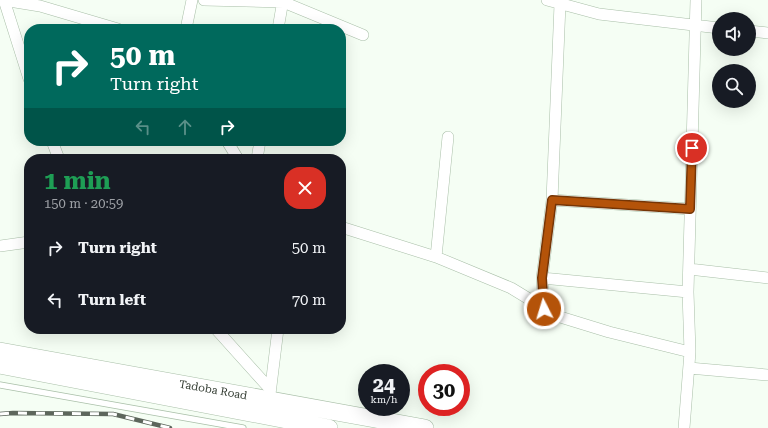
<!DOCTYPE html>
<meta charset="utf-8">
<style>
:root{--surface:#171b24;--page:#20242c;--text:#f1f3f6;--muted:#9ea1a6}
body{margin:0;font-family:"Roboto Serif",serif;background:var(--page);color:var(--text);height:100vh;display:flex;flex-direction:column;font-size:15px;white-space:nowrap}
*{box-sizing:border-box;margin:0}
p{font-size:13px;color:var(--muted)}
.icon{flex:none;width:22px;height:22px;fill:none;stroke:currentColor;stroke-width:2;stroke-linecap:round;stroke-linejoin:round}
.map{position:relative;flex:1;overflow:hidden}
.sheet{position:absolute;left:24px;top:154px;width:322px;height:180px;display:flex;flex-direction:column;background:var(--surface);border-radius:16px;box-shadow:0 4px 16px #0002}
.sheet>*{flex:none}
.top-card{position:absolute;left:24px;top:24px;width:322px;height:122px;border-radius:16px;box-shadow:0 4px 16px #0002;background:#00695c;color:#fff;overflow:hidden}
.fabs{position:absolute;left:712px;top:12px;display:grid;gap:8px}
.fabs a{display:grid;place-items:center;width:44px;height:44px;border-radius:50%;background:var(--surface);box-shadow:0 4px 16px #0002;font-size:20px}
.speed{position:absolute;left:358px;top:364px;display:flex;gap:8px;font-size:20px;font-weight:700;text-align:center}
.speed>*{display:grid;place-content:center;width:52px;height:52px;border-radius:50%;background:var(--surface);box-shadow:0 4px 16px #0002;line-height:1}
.speed small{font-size:10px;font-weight:400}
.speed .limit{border:6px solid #d22;background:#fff;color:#111}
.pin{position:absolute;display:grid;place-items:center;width:34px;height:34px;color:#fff;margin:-17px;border:2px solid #fff;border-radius:50%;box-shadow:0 1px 4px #0007}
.me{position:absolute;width:44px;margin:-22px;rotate:355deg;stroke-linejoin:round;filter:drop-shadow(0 0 3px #0008)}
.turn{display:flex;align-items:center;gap:14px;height:84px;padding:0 20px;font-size:18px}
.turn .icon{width:52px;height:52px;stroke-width:2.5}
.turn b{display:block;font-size:28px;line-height:34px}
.lanes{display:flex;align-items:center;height:38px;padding:0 20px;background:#0003;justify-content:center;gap:20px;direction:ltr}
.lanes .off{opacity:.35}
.round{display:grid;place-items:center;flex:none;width:42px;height:42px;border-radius:16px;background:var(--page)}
.head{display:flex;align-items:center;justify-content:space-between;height:68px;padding:0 20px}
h1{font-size:24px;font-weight:700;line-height:30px;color:#1e9e55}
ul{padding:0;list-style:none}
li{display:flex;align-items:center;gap:12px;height:52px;padding:0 20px}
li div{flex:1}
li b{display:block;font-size:15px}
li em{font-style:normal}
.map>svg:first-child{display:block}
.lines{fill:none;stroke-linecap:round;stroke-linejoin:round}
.lane-casing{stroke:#a9bfa8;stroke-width:7}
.street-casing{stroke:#a9bfa8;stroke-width:12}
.primary-casing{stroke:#a9bfa8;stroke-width:18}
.lane{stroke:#fff;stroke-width:5.5}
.street{stroke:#fff;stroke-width:11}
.primary{stroke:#fff;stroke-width:17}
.rail-casing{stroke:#5d665c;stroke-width:4.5}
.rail{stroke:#fff;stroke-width:3;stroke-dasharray:9;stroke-linecap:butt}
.route-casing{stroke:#753606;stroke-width:10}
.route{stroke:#b45309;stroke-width:7}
.labels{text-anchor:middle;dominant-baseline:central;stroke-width:3.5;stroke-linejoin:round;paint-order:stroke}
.street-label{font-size:11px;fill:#323b31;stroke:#fff}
</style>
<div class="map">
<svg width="768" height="428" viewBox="0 0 768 428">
<rect width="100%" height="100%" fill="#f5fef4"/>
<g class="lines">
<g class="lane-casing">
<path id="lane" d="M0 385 243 428"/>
</g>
<g class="street-casing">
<path id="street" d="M3 0 40 6 118 29
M4 0 29 79
M204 0 283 2 363 35
M547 0 599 14 719 28
M186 29 192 0
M278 29 283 0
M749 31 768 33
M52 141 59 159
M227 141 238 159
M257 159 260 141
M552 200 690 209
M344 228 436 257 511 288 557 316 609 332 690 352
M0 246 29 242
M436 257 448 137
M689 269 768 278
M542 278 688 292
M544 309 542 278 552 200 560 4
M216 329 270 389
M689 368 768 375
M270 394 278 329
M684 428 690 352 688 292 696 0"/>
</g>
<g class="primary-casing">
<path id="primary" d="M0 351 425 428
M0 365 329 428"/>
</g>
<use href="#lane" class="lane"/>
<use href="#street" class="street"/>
<use href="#primary" class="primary"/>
<g class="rail-casing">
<path id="rail" d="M0 414 13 413 113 414 170 428"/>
</g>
<use href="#rail" class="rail"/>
</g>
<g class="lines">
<g class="route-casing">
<path id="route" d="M544 309 542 278 552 200 690 209 692 148"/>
</g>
<use href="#route" class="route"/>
</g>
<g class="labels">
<g class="street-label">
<text transform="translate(213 390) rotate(10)">Tadoba Road</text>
</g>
</g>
</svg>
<div class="fabs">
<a><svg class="icon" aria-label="sound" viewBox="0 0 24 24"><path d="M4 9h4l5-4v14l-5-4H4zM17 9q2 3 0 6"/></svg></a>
<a><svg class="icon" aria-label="search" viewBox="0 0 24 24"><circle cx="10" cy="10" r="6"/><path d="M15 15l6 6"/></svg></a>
</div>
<div class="speed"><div>24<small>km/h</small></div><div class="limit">30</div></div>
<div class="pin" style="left:692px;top:148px;background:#d93025"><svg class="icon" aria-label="arrive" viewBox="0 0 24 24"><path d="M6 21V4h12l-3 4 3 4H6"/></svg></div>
<svg class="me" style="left:544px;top:309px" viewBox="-20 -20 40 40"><circle r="17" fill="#b45309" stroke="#fff" stroke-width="3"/><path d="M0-11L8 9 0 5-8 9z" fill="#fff"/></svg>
<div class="top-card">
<div class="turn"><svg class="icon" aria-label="right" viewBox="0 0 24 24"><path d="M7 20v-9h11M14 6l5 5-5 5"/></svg><div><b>50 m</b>Turn right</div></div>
<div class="lanes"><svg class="icon off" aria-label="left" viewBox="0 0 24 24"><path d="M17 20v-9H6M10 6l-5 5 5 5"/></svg><svg class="icon off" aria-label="ahead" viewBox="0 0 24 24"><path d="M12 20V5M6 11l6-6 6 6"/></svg><svg class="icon" aria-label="right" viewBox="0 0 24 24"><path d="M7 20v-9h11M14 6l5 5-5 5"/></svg></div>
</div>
<section class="sheet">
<div class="head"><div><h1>1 min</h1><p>150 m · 20:59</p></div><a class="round" style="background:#d93025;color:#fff"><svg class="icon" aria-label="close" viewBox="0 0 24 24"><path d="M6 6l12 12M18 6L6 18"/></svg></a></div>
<ul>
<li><svg class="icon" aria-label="right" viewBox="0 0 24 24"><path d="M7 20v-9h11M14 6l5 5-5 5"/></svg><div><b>Turn right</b></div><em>50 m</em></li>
<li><svg class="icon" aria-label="left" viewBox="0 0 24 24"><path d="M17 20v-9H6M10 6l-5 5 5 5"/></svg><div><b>Turn left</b></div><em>70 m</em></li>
</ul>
</section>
</div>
